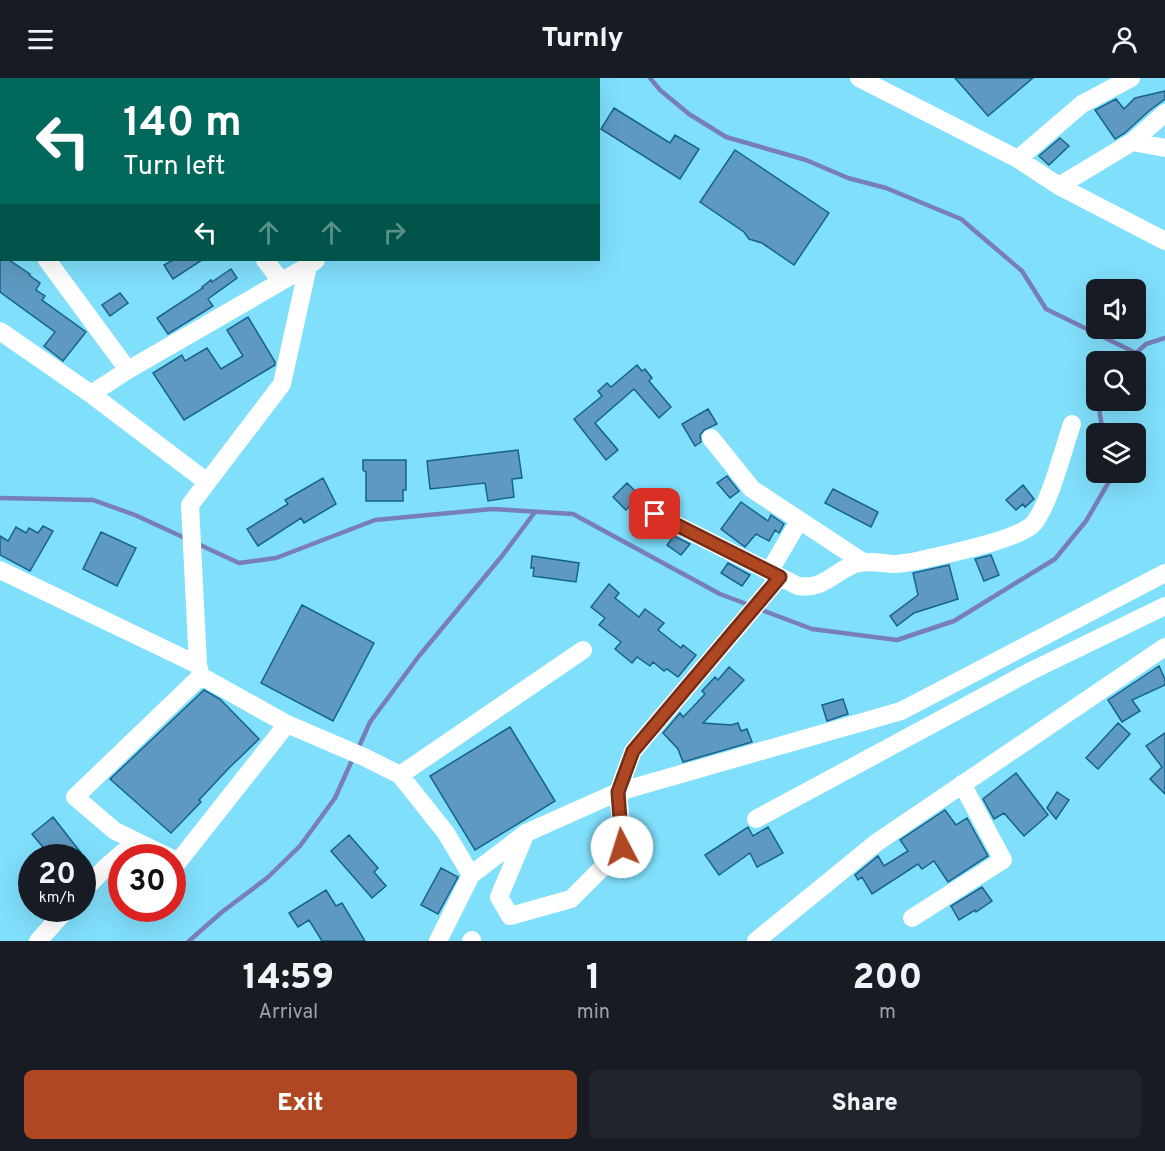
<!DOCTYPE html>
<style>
:root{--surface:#171b24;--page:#20242c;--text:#f1f3f6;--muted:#9ea1a6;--accent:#ae4722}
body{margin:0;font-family:Overpass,sans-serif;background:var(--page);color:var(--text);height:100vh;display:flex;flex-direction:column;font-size:22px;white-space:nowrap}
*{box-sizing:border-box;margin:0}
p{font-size:20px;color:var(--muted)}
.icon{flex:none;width:33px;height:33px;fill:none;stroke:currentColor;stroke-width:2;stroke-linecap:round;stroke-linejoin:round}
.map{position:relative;height:863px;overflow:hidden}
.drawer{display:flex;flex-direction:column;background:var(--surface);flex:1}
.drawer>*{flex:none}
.guide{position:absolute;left:0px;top:0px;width:600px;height:183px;box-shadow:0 6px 24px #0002;background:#00695c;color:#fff;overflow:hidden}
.fabs{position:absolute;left:1086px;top:201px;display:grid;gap:12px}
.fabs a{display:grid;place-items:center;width:60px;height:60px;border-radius:9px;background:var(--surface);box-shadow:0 6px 24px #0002;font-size:30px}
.speed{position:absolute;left:18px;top:766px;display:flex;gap:12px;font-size:30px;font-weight:700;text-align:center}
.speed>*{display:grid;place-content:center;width:78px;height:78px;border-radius:50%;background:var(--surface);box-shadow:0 6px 24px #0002;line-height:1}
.speed small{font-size:15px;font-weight:400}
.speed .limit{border:9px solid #d22;background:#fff;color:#111}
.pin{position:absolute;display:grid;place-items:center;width:51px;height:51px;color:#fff;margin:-26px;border-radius:12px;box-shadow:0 3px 9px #0006}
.me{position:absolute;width:66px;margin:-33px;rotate:355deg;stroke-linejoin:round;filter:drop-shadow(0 0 4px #0008)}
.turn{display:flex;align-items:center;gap:21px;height:126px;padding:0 24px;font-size:27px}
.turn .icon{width:78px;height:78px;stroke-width:2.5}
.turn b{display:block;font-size:42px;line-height:51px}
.lanes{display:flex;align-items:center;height:57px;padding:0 24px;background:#0003;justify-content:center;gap:30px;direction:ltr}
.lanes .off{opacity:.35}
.eta{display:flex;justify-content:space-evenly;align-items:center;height:102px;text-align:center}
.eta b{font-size:36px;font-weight:800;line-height:42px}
.button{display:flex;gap:12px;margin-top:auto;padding:12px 24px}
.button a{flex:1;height:69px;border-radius:9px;background:var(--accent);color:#fff;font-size:24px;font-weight:800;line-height:69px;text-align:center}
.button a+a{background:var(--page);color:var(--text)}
header{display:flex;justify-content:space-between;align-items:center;height:78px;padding:0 24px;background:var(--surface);font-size:27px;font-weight:800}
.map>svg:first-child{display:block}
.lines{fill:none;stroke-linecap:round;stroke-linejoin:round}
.stream{stroke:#787eb7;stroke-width:4.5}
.building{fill:#5d99c0;stroke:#16638d;stroke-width:1.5}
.minor{stroke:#fff;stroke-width:18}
.route-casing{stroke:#712e16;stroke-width:15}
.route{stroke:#ae4722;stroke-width:10}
</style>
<header><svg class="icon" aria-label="menu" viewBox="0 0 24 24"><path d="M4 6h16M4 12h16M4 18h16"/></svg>Turnly<svg class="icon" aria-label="person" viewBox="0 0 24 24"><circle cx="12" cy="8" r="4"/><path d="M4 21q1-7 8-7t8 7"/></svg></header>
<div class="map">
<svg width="1165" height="863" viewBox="0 0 1165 863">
<rect width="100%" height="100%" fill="#80dffb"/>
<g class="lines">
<path class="stream" d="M650 0 660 12 689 36 726 59 806 82 848 100 886 110 961 141 1022 193 1046 231 1136 275
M1126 284 1146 266 1165 260
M1103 322 1099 330 1103 356
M0 420 93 422 135 437 187 461
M198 466 239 485 276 480 375 442 492 431 573 436 720 516 749 527
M759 531 812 551 897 562 954 543 1055 481 1086 443 1110 402 1109 394
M357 673 370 644 419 578 502 478 535 434
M189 863 222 834 267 800 300 768 335 720 353 680"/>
</g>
<path class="building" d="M955 0H1033L988 38Z
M1165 13V21L1149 33 1125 55 1115 61 1095 32 1116 21 1124 31 1135 20Z
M614 30 670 65 675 57 699 71 680 101 601 51Z
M1060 60 1069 68 1049 87 1039 78Z
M735 72 829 135 794 187 762 165 749 161 744 154 700 124Z
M0 182H9L30 196 29 197 40 205 36 212 45 218 42 222 86 254 63 283 44 268 55 254 0 214Z
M173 182H202L173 201 164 187Z
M231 191 237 200 208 221 213 228 168 256 157 240 203 210 202 209 211 202 212 204Z
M120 215 128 225 110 238 102 227Z
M248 239 275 284V287L184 342 153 295 182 277 185 283 207 270 221 291 243 278 227 252Z
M637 287 642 293 645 291 652 300 649 303 671 329 659 340 634 311 595 345 618 372 606 382 574 341 602 318 598 313 607 305 611 309Z
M708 331 717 346 704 352 700 357 701 364 695 368 682 346Z
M518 372 522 400 512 401 514 419 488 423 485 405 430 411 427 383Z
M363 382H406V412H403V423H366V394L363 392Z
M727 398 739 413 730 420 717 405Z
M323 400 336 426 304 445 301 440 258 468 247 451 288 426 285 422Z
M627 405 640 418 626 432 613 419Z
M1023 407 1034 421 1025 429 1023 426 1016 432 1006 422Z
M833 411 878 434 871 449 825 425Z
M741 424 768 443 771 437 784 446 779 455 775 452 769 463 756 456 745 469 721 451Z
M43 448 53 453 30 493 0 477V458L8 463 16 449 26 455 29 450 38 455Z
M101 454 136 470 117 508 83 491Z
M674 458 690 466 681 477 667 467Z
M991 477 999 497 984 503 975 481Z
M532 478 579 485 576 504 533 498 534 490H531Z
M728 485 750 497 742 508 721 495Z
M949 487 958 521 914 535 897 548 890 538 918 517 913 495Z
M609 506 619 515 615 520 639 539 645 531 664 545 658 552 681 570 683 567 696 577 678 599 667 591 664 593 653 584 650 588 637 579 632 585 615 571 621 564 599 547 605 540 591 529Z
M302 527 374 565 333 643 261 605Z
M1159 588 1165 601V607L1132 622 1140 633 1122 644 1108 622Z
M729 589 744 602 703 645 731 647 738 645 741 653 747 651 752 664 683 684 678 671 663 655 680 635 683 639 692 630 705 616 702 613 715 599 718 602Z
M204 612 220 621 259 661 229 690 199 722 201 724 171 755 110 701Z
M843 621 848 636 827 643 822 627Z
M1118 645 1130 656 1098 691 1086 680Z
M510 649 555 723 475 772 430 698Z
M1165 655V716L1150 701 1162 689 1146 668Z
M1016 695 1048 737 1024 758 1004 735 994 741 983 721Z
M1057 714 1069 722 1056 741 1047 730Z
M945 732 956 747 967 740 988 778 948 804 934 783 922 791 918 786 872 816 862 799 858 802 855 797 878 778 884 788 908 773 900 762Z
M53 739 81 775 75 780H52L32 756Z
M748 749 753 758 768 749 783 775 757 789 750 775 719 797 705 777Z
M349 757 378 790 374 794 386 808 372 820 331 773Z
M441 790 458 799 438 836 421 827Z
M982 809 992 823 976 834 975 832 959 842 951 828Z
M326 812 336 828 342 825 365 863H322L309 842 298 849 289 835Z"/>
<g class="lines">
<path class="minor" d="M125 0 126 2
M859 0 1018 81 1059 108 1165 163
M564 2 566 0
M1132 64 1165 35
M1018 81 1082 26 1131 0
M1059 108 1132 64 1165 70
M0 124 2 126
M47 182 128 292
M265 182 281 203
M316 182 308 188 282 306 190 427 198 587 201 598 287 646 364 679 400 697 583 572
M0 253 91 316 207 404
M91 316 128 292 308 188
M711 360 752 411 863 484
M655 436 798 508C824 512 833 494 855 486 867 482 881 485 893 486 903 486 912 484 921 482 946 476 1020 462 1034 445 1050 425 1063 372 1072 346
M0 492 198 587
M769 494 799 443
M400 697 446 755 471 797
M756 741 1031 593 1165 528
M525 757 499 819 510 838 571 821 623 769 618 714 633 673 780 499
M171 780 115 753 75 719 201 598
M172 781 178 784 287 646
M82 814 106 789 136 763
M912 840 1003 782 962 706
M38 863 67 831
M438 863 471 797 526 755 618 714 901 633 1165 495
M471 863 472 862
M756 863 876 765 1165 569"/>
</g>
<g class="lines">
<g class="route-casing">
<path id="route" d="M622 769 618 714 633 673 780 499 655 436"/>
</g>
<use href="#route" class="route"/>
</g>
</svg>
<div class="fabs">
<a><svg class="icon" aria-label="sound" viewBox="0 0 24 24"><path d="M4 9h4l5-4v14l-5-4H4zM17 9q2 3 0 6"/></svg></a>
<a><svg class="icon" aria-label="search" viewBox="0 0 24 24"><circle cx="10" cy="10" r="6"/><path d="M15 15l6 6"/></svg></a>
<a><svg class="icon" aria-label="layers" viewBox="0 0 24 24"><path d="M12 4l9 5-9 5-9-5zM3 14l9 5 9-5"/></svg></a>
</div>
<div class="speed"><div>20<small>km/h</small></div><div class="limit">30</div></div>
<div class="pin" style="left:655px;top:436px;background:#d93025"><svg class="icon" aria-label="arrive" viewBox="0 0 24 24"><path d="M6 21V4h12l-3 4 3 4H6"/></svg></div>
<svg class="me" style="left:622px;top:769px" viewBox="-20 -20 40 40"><circle r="19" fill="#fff"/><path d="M0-13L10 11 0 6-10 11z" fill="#ae4722"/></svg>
<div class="guide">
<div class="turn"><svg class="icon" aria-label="left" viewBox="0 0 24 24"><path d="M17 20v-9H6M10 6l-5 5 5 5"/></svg><div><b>140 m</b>Turn left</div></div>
<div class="lanes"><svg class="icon" aria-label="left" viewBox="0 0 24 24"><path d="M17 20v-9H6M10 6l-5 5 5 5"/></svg><svg class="icon off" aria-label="ahead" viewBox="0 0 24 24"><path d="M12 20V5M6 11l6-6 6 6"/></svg><svg class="icon off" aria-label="ahead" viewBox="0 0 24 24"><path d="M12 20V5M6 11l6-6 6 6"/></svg><svg class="icon off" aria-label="right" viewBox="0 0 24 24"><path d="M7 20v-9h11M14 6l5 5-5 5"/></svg></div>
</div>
</div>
<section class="drawer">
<div class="eta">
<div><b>14:59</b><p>Arrival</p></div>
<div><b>1</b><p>min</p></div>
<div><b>200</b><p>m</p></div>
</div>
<div class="button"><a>Exit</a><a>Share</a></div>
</section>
